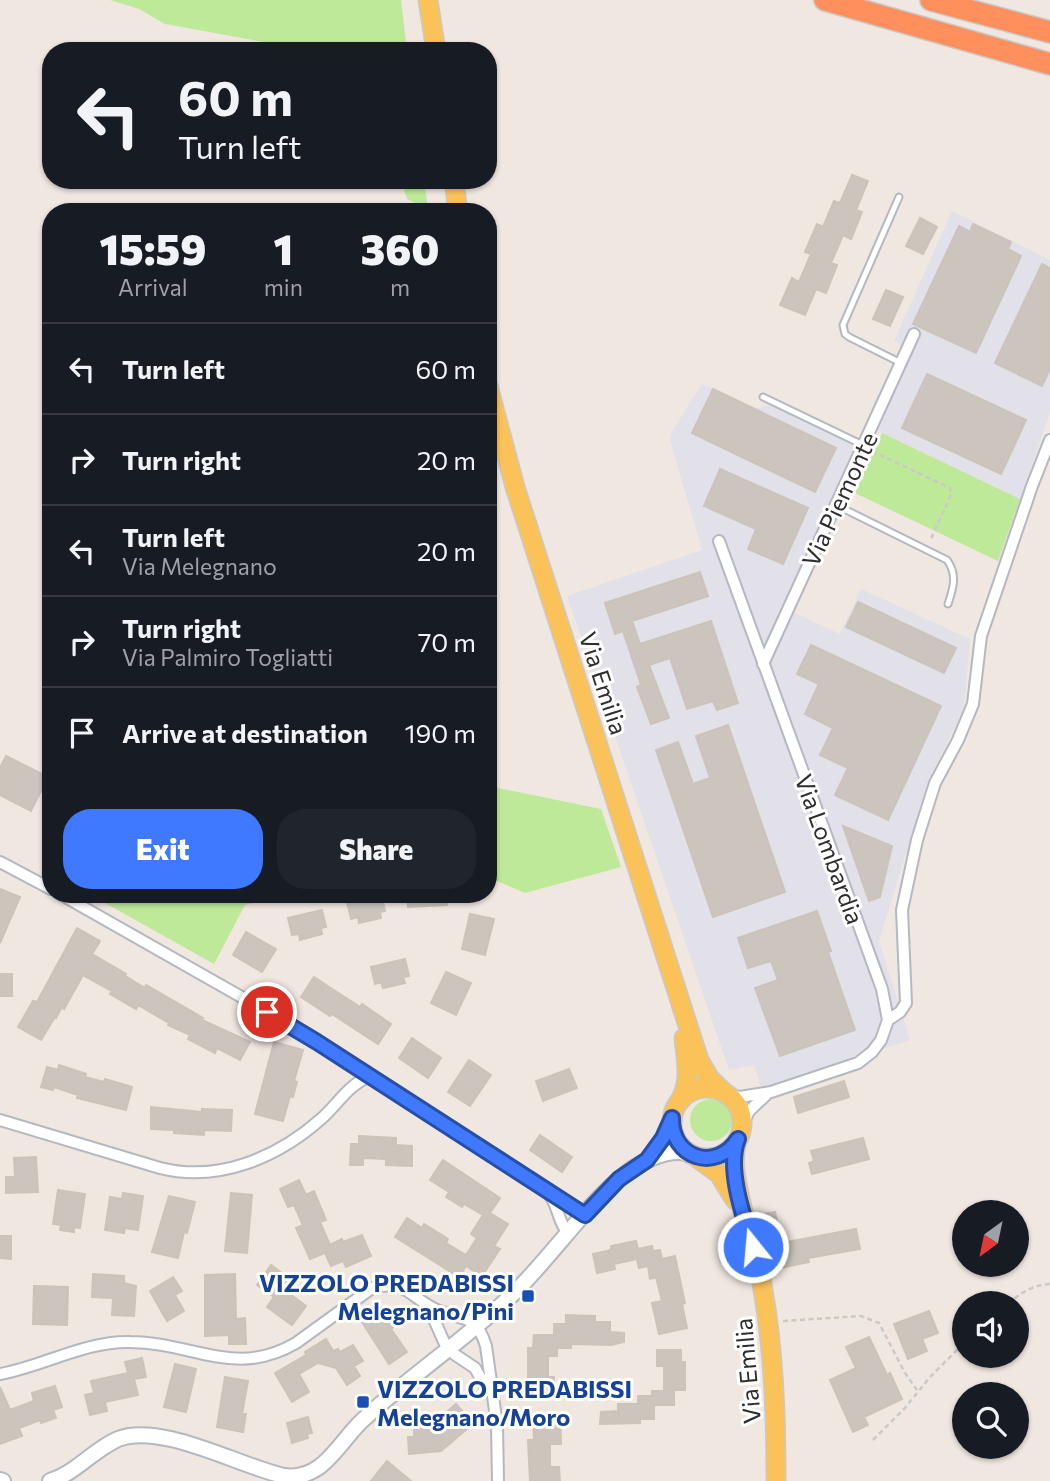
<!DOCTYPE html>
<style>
:root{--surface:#171b24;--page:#20242c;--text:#f1f3f6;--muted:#9ea1a6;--line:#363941;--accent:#3e79ff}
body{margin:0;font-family:Commissioner,sans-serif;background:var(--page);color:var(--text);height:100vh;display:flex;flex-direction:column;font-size:26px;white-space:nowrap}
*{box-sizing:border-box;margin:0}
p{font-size:23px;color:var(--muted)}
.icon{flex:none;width:38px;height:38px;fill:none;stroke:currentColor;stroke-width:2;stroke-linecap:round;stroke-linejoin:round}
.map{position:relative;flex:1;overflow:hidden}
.side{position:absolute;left:42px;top:203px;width:455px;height:700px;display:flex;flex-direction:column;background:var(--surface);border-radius:28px;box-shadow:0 2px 5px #0004}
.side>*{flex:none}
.top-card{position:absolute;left:42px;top:42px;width:455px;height:147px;border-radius:28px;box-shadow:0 2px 5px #0004;background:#171b24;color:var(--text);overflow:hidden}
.needle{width:46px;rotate:213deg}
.buttons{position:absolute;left:952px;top:1200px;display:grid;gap:14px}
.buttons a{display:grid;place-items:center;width:77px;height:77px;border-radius:50%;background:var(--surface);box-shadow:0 2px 5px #0004;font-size:35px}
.pin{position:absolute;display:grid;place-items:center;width:60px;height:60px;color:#fff;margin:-30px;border:4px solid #fff;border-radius:50%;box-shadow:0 2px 7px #0007}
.me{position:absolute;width:77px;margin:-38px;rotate:343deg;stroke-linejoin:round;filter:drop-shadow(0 0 5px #0008)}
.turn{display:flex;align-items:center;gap:24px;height:147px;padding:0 21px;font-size:32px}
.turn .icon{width:91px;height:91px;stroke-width:2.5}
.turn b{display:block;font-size:49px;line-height:60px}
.eta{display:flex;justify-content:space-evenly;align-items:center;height:119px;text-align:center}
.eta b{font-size:42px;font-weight:800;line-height:49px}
.button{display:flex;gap:14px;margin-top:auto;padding:14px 21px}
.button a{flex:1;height:80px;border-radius:28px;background:var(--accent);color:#fff;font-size:28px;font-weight:800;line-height:80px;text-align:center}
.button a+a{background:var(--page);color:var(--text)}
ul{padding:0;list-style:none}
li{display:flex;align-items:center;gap:21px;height:91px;padding:0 21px;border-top:2px solid var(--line)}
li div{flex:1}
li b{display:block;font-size:26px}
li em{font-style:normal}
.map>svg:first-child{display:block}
.industrial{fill:#e2e0e8}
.green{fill:#bee999}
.building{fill:#cbc5be;stroke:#ccc3b9;stroke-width:2}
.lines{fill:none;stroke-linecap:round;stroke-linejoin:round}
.service-casing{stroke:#b4b8c2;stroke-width:9}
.minor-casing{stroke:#b4b8c2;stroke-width:14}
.tertiary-casing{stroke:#b4b8c2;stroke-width:18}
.primary-casing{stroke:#c9c9c9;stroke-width:21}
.motorway-casing{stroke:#c9c9c9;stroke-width:24}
.path{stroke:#c9c9c9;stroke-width:2.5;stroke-dasharray:5 3.5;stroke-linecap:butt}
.service{stroke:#fff;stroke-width:5}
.minor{stroke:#fff;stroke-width:10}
.tertiary{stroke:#fff;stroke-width:14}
.primary{stroke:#fbc25a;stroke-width:18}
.motorway{stroke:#ff8f5c;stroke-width:21}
.route-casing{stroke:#284fa6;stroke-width:18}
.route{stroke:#3e79ff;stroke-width:12}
.transit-dot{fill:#1a4fb4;stroke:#fff;stroke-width:2.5}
.labels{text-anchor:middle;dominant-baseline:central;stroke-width:6;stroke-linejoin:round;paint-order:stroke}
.street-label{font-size:24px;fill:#2e2e2e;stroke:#fff}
.transit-label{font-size:24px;font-weight:bold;fill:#164399;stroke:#fff;text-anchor:end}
</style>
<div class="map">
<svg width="1050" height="1481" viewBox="0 0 1050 1481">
<rect width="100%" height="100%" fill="#f0e7e0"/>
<path class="industrial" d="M952 211 1050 260V413L1020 499 874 429 910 349 894 341Z
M702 384 753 409 770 405 864 450 790 611 840 634 861 589 970 639 964 708 929 779 879 941 910 1040 761 1088 754 1065 729 1070 567 596 702 550 670 440 671 433Z"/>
<path class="green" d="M110 0H401L407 51H314L165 24 139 9Z
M401 180H424L428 209 407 199Z
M882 433 1020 499 998 561 855 493Z
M488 786 601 809 621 867 525 893 488 877Z
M89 894H288L245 905 214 964Z
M690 1120a21 21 0 1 1 42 0a21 21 0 1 1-42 0Z"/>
<path class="building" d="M852 175 868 181 856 210 862 212 851 239 843 235 831 263 837 265 826 293 816 289 805 315 780 305 792 278 799 282 811 254 805 252 817 224 823 227 834 201 840 203Z
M920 218 937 227 923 254 906 246Z
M973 224 1011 242 1008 249 1021 256 976 353 913 324 959 226 970 232Z
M1042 264 1050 268V369L1042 386 995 363Z
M886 290 903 297 890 326 873 319Z
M927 374 1026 420 1001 474 902 428Z
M713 389 836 448 815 492 692 433Z
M720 469 808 508 783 564 748 549 756 529 704 506Z
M700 572 708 596 632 621 640 644 711 621 738 703 717 710 713 701 687 709 670 658 649 665 669 718 651 724 637 687 641 685 623 631 615 634 605 603Z
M858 602 956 648 944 673 846 627Z
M811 645 941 706 888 820 835 795 848 768 820 755 833 728 805 714 819 684 797 674Z
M728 725 785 892 713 917 656 750 678 742 693 784 710 778 696 736Z
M6 756 48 777 31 811 0 795V768Z
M843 826 892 846 880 897 869 901Z
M0 889 20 897 0 943Z
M381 894 385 911 380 912 381 918 359 923 358 917 351 919 347 902Z
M407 894H446L447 905 408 907Z
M322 910 326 927 321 928 322 934 300 940 299 934 292 935 288 918Z
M817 911 831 951 828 952 855 1030 780 1056 755 988 778 980 771 961 748 968 738 938Z
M470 914 494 919 485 955 462 949Z
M77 928 100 941 92 954 126 974 125 976 145 988 146 985 203 1018 202 1020 250 1042 240 1060 217 1048 215 1053 188 1039 190 1035 168 1025 169 1023 138 1005 136 1009 110 994 112 991 83 975 64 1009 62 1007 56 1018 55 1017 41 1040 18 1027 33 1001 37 1002Z
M246 932 276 949 262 972 233 955Z
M405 959 409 976 403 977 405 983 383 988 381 982 375 984 371 967Z
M446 972 471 983 456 1015 431 1003Z
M0 974H12V996H0Z
M314 977 360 1007 362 1004 391 1024 378 1044 332 1014 330 1016 301 997Z
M412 1038 441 1058 428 1078 399 1058Z
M274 1042 303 1050 294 1081 297 1082 293 1097 290 1096 283 1121 255 1114Z
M469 1060 491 1075 470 1106 448 1092Z
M59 1065 86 1074 85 1077 104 1082 105 1079 132 1087 126 1110 77 1098 78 1095 54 1087 53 1090 41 1087 47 1067 58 1070Z
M569 1069 577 1088 543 1101 536 1081Z
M844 1081 849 1097 798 1113 794 1097Z
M151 1107 202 1112V1109L232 1110 231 1131 204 1130V1135L174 1133V1130L151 1129Z
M540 1135 572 1157 562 1172 530 1150Z
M359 1136 396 1138V1145L412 1146V1166L386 1165V1159L363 1158V1165H350L351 1144H359Z
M863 1138 869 1159 812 1174 809 1163 814 1161 811 1151Z
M36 1157 38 1192 6 1193V1177H15L14 1158Z
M443 1160 500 1198 490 1213 508 1224 494 1246 500 1249 482 1276 466 1266 459 1277 395 1237 407 1218 422 1228 424 1224 448 1239 446 1243 466 1255 477 1238 471 1234 483 1215 464 1204 462 1207 446 1197 449 1192 430 1180Z
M299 1180 306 1195 314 1191 326 1220 320 1222 330 1245 342 1239 343 1242 362 1235 371 1256 346 1267 343 1261 331 1266 325 1253 310 1259 296 1228 303 1225 294 1205 288 1207 280 1189Z
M58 1190 85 1194 80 1228 74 1227V1232L60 1230 61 1225 53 1224Z
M123 1193 143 1196 138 1230 125 1228 124 1233 105 1230 110 1197 122 1199Z
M231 1193 252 1195 247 1253 225 1251Z
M169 1196 195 1202 187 1233 184 1232 178 1258 152 1252Z
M775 1212 782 1243 856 1229 860 1249 808 1258 809 1262 771 1270 758 1215Z
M0 1236H11V1259L0 1258Z
M636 1241 638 1249 652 1246 653 1251 660 1250 662 1259 675 1256 685 1303 682 1304 687 1328 659 1334 652 1303 662 1301 656 1277 650 1279 648 1266 639 1268 637 1259 614 1264 615 1269 597 1273 593 1254 611 1250V1246Z
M271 1265 294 1282 287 1292 306 1306 292 1325 267 1307 274 1297 257 1285Z
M93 1274 124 1276V1283L136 1286 134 1316 112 1315 113 1298 92 1297Z
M235 1274 236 1319 245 1318 246 1344H229V1335L205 1336V1275Z
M173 1277 182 1291 175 1295 184 1311 167 1321 150 1291Z
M34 1286 68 1287 67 1325 33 1324Z
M378 1305 394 1327 391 1329 407 1352 389 1364 360 1319Z
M929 1311 938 1333 922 1339 927 1351 908 1359 894 1324Z
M566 1315 595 1316V1322H610V1332L624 1333V1342L611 1345 571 1344V1348H557V1356H548V1377H554V1394L530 1393V1377H528V1348H533L534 1335H554V1324H566Z
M869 1337 887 1375 890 1373 902 1399 864 1417 868 1425 853 1432 830 1380 856 1368 846 1347Z
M326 1339 333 1351 338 1349 340 1352 353 1345 363 1361 354 1366 360 1376 347 1385 336 1368 318 1363 299 1374 309 1392 292 1402 275 1373 306 1355 305 1352Z
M657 1350H681V1362H685V1390H664V1366H657Z
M142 1358 146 1377 134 1379 138 1395 105 1402 107 1411 90 1415 85 1395 94 1393 91 1381 128 1373 125 1362Z
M175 1364 196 1369 186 1412 164 1407Z
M225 1377 248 1381 242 1414H246L243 1432 217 1427Z
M55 1386 62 1407 53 1410 56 1418 41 1423 40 1420 19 1428 22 1436 0 1444V1387L10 1410 34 1401 32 1393Z
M652 1391H674V1405H654V1419H640V1423L600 1424 601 1412 618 1411V1404H638V1396H652Z
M456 1404 473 1424 441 1451 409 1454 408 1437H414V1429L429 1427Z
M560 1413 561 1444H550V1467H559L560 1481H530L528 1440H534L533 1414Z
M308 1417 312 1433 307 1434 308 1438 292 1443 287 1423Z
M387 1461 411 1481H371Z"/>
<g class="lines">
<g class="service-casing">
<path id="service" d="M899 197 843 325 845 334 849 337 901 363
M763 397 863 445
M836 505 947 560C958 575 953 589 948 604"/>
</g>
<g class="minor-casing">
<path id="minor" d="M719 541 882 989 888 1020 881 1040 872 1052 858 1063 771 1092 740 1097 727 1095
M763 664 914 334
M0 862 51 889
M60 894 282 1020 585 1215
M888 1020 900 1012 906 1003 902 910 917 840 935 783 958 740 973 704 981 636 1032 486 1050 440
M0 1120 160 1168C219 1183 278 1157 321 1119 338 1104 348 1085 370 1076
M741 1128 749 1111 766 1095
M548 1193C559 1205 557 1221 568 1233
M428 1306 445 1344 454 1354 475 1368 487 1390
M0 1374C44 1366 85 1341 130 1342 193 1342 234 1379 296 1343L372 1288C407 1278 411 1299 437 1310 463 1321 476 1313 486 1346L497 1425 498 1481"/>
</g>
<g class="tertiary-casing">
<path id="tertiary" d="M647 1160 663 1138 672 1118
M0 1480 3 1481
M50 1481C76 1473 93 1450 118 1439 161 1422 239 1466 284 1476 325 1481 339 1440 366 1417 413 1374 467 1338 513 1294 550 1258 580 1213 618 1180 636 1164 667 1146 691 1154"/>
</g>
<g class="primary-casing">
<path id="primary" d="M428 0 436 51
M454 180 458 212
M488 386 515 487 699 1060 710 1079 727 1095
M672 1123a35 35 0 1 1 70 0a35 35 0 1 1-70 0Z
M679 1102C692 1082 686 1060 684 1038
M738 1139C730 1161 737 1185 742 1207 748 1235 759 1261 763 1290 774 1353 776 1417 776 1481
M696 1157 719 1174 735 1200"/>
</g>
<g class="motorway-casing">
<path id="motorway" d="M825 0 1050 64
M931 0 1050 32"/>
</g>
<path class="path" d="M872 451 950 488 951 495 930 541
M1008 1304C1020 1293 1033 1285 1050 1284
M783 1321 861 1316 879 1323 905 1373 917 1390
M873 1440 904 1409 931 1376 964 1343"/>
<use href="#service" class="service"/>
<use href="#minor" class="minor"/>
<use href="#tertiary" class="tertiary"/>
<use href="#primary" class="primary"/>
<use href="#motorway" class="motorway"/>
</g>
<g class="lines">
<g class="route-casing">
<path id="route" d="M267 1012 317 1042 585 1215 619 1179 647 1160 663 1138 672 1118C671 1158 716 1173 738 1139 726 1168 744 1218 753 1247"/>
</g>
<use href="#route" class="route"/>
</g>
<g class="transit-dot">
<rect x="521" y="1289" width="14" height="14" rx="3.5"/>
<rect x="356" y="1395" width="14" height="14" rx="3.5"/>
</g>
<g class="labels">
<g class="street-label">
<text transform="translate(839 499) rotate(-65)">Via Piemonte</text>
<text transform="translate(604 683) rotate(72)">Via Emilia</text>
<text transform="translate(830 849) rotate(70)">Via Lombardia</text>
<text transform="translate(747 1371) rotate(-95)">Via Emilia</text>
</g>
<g class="transit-label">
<text x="514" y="1282">VIZZOLO PREDABISSI<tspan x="514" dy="28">Melegnano/Pini</tspan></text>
<text x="377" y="1388" text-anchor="start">VIZZOLO PREDABISSI<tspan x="377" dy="28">Melegnano/Moro</tspan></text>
</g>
</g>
</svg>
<div class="buttons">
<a><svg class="needle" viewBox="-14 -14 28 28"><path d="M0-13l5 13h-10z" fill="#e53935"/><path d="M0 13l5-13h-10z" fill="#9ea1a6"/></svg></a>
<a><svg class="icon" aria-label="sound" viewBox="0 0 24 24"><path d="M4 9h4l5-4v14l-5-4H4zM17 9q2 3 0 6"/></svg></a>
<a><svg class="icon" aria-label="search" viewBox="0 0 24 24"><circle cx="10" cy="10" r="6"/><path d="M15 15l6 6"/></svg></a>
</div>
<div class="pin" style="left:267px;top:1012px;background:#d93025"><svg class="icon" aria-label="arrive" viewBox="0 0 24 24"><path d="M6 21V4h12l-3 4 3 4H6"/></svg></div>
<svg class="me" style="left:753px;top:1247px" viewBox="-20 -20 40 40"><circle r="17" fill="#3e79ff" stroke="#fff" stroke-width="3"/><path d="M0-11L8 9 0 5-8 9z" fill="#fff"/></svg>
<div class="top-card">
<div class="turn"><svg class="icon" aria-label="left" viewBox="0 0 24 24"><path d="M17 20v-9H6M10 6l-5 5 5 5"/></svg><div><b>60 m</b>Turn left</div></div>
</div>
<section class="side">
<div class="eta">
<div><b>15:59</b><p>Arrival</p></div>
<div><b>1</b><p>min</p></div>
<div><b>360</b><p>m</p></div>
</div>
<ul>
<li><svg class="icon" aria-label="left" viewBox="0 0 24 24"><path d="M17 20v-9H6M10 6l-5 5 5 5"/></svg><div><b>Turn left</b></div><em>60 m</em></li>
<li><svg class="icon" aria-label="right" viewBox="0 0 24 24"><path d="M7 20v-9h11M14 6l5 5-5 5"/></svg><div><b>Turn right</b></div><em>20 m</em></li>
<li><svg class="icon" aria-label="left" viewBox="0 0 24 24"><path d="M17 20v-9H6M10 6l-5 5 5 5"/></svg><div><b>Turn left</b><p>Via Melegnano</p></div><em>20 m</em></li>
<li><svg class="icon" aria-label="right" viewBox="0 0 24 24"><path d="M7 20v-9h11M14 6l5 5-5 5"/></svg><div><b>Turn right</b><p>Via Palmiro Togliatti</p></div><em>70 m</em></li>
<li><svg class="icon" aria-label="arrive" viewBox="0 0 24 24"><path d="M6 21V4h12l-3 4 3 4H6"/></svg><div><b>Arrive at destination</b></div><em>190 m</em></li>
</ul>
<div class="button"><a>Exit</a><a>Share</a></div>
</section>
</div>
